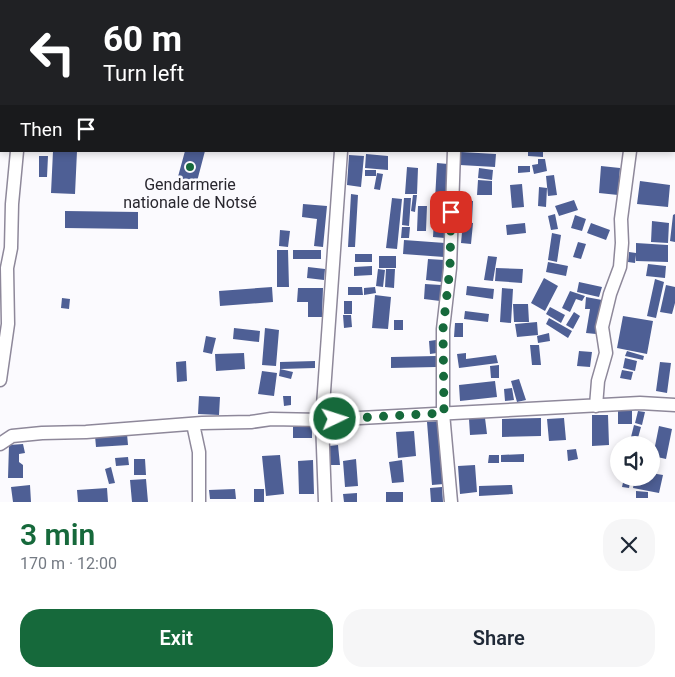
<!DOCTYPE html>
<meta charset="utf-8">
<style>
:root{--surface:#fff;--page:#f6f6f7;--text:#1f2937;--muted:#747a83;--accent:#16693b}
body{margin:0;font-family:Roboto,sans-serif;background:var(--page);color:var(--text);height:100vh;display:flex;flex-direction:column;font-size:19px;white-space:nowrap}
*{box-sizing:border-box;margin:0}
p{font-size:16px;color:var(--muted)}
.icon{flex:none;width:28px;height:28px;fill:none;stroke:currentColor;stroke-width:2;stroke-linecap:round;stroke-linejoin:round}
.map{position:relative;height:502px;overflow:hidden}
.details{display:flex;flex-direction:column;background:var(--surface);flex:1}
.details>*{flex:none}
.guide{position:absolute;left:0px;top:0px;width:675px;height:152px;box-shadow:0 2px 8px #0003;background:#202124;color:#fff;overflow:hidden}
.buttons{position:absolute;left:610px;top:436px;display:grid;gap:10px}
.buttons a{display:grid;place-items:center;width:50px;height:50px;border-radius:50%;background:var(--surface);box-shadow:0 2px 8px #0003;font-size:25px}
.pin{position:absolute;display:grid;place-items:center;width:42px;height:42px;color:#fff;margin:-21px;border-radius:10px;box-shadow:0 2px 8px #0006}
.me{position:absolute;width:55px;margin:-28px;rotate:86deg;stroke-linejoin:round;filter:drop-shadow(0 0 4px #0008)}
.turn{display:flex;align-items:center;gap:18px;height:105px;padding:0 20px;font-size:22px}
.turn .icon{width:65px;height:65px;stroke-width:2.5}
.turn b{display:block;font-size:35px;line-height:42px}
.then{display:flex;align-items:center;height:48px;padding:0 20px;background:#0003;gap:10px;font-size:19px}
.round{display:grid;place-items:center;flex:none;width:52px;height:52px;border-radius:20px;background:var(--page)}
.head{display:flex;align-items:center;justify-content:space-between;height:85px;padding:0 20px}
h1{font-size:30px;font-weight:600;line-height:38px;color:var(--accent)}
.action{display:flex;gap:10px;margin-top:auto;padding:10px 20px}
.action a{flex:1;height:58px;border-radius:20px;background:var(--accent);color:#fff;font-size:20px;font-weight:600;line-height:58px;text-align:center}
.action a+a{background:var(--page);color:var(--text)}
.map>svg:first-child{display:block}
.building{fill:#4e5f95}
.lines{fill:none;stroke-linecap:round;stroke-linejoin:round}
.street-casing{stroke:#8e889a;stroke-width:15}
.highway-casing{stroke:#d8d8da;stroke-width:25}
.street{stroke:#fff;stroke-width:12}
.highway{stroke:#c87bc6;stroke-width:22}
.route{stroke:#16693b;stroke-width:9;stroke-dasharray:0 16.2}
.poi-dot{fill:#16693b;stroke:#fbfafe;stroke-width:2}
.labels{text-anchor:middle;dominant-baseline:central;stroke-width:5;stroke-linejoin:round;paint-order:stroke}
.poi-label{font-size:16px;fill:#29272f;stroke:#fbfafe}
</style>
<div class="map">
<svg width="675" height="502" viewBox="0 0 675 502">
<rect width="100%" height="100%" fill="#fbfafe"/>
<path class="building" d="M53 151H77L75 194 51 193Z
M185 151H205L195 189 176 184Z
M528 151H543V157L528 156Z
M461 152 496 154 495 167 460 165Z
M366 154 388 156V170L365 168Z
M349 155 364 156 361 187 347 185Z
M39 156H48L47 177H39Z
M538 159H545L547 171 534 174 532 165 538 164Z
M437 163 448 164 445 238 433 237Z
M518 166H530V172L518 173Z
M601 166 620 168 618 195 599 193Z
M407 167 418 168 417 194H405Z
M479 168 493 170 492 180 478 178Z
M365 170H376V176H365Z
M377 173 383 174 380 190 374 189Z
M554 175 557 195 548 196 546 176Z
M478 180 492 181V195H477Z
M640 181 670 185 668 207 637 204Z
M522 184 524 207 512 208 510 185Z
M539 187 547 188 546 207 538 206Z
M351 194 358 195 355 247H348Z
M413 195H417L415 212 411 211Z
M392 198 402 199 397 249 386 248Z
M404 198H411L409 226 402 225Z
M464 200 473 201 472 220 459 219 460 207 463 205Z
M574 200 578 210 559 216 555 206Z
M303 204 327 206 323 247 314 246 317 219 302 217Z
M418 206H427L426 231H417Z
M65 211 138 212V229L65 228Z
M555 214 558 229 551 230 548 216Z
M675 214V242L670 241 673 215Z
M575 215 586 219 582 231 571 228Z
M652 221 669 223 668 243 651 242Z
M463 222 473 223 471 244 461 243Z
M525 223 526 233 507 235 506 225Z
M591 223 610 230 606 240 587 233Z
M402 227H410L409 238H401Z
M280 230 290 231 288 247 279 246Z
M552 233 561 235 557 262 548 260Z
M404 240 445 243 444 257 403 254Z
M578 242 586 244 581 259 573 257Z
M636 243 668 245V262L636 261V255L635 263 628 262 629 252 636 253Z
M277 250H288L289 287H277Z
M293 250H321V259H293Z
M355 254H372V262H355Z
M379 256H396V268H379Z
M488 256 497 257 493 281 484 280Z
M428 259 444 260 442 282 426 280Z
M548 262 568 266 566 276 546 272Z
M648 264 666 266 665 278 646 276Z
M372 266V275L354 276V267Z
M308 267 325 269 324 280 307 278Z
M496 268 523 269 522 283 495 281Z
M378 269 385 270 383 287 376 286Z
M386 269H395L394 288 385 287Z
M544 278 558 286 545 311 531 303Z
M655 279 664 282 656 318 647 316Z
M579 282 602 287 599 297 577 292Z
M425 284 441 285 440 301 424 299Z
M666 285 675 287V303L672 314 660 312Z
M467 286 494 289 493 299 466 295Z
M272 287 273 302 220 306 219 291Z
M348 287H362L363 295H348Z
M375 287 376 293 364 295V288Z
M298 288H323L322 317H308V302H297Z
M502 288 513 289 511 323 500 322Z
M570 291 585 296 582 301 576 299 570 312 562 308Z
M375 295 391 297 388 329 372 328Z
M586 297 602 300 596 334 586 333 590 309H585Z
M62 298 70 299 69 309 61 308Z
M344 301H352V314H344Z
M513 304H528L529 322H514Z
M550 307 565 315 561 323 546 314Z
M465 311 489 314 488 322 464 319Z
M574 312 580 316 573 329 566 325Z
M343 315H351L352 327 344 328Z
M623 316 653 321 647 354 617 348Z
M549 318 572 331 568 338 546 324Z
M394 320H403V330H394Z
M537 322 538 335 517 337 515 324Z
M455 323H463V337H454Z
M234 328 260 331 259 342 233 339Z
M265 328 279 330 276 366 262 365Z
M549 333 550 341 538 343 537 336Z
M206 336 216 338 212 354 203 352Z
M436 340 437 353 430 354 429 341Z
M530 345H539L541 365H532Z
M579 351 592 352 590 367 577 366Z
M627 351 644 356 643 360 625 356Z
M244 353 245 369 216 371 215 354Z
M466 353V359L496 355 498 363 459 368 457 354Z
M436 356V367L391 368V357Z
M625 358 637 361 635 371 623 368Z
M186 361 187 381 177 382 176 362Z
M315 361V368L280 369V362Z
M660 362 671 363 667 393 656 391Z
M499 365V378H491L490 366Z
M280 369 293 372 291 379 279 376Z
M622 370 633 372 631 380 620 378Z
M262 371 277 373 274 396 258 394Z
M519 379 526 400 517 402 511 381Z
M495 381 497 397 460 401 459 385Z
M512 388 514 400 505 401 504 389Z
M199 396 220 397 219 415 198 414Z
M283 396H291V405L284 406Z
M618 411H632V424H618Z
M638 411 645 412 642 425 635 423Z
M592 415H608L609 445 592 446Z
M485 418 487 434 470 435 469 419Z
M541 418V436L502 437V419Z
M564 418 566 440 549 441 547 419Z
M439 421 444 484 432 485 427 422Z
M335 424H347V433H335Z
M634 425 641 427 636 445H629Z
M659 426 672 429 666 459 653 456Z
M293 427H312V438H293Z
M414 431 416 456 398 458 396 432Z
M127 434 128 445 96 447 95 436Z
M23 444 25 453 19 454V462L23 465V478H8L9 445Z
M338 445 340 465H331L329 446Z
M576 449 578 459 568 461 567 450Z
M524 454V462H501V455Z
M280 455 284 494 266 496 262 456Z
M489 455H499V463H488Z
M128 457 129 465 116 466 115 458Z
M134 459H145L146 475H134Z
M356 459 358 486 345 487 343 461Z
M313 460 314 494H299L298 461Z
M402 460 404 482 392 483 389 462Z
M475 465 477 492 460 494 458 466Z
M111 467 115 483 109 484 105 469Z
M651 473 663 475 659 493 633 488 635 478H651Z
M624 478H631L629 488 622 487Z
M146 479 148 502H132L130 480Z
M30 485 31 502H13L11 487Z
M512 485 513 494 479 496V486Z
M442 487 443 502H431L430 488Z
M107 488 108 502H78L77 490Z
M235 489 236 499H210L209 490Z
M254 489H264V502H254Z
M636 491 648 492V498H636Z
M386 492H403V502H386Z
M357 493V502H344L343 494Z"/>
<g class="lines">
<g class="street-casing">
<path id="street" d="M628 0V1
M674 37H675
M674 106 675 107
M0 380 8 324 7 268 11 248 12 204 17 151
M596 406 598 381 606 353 602 327 610 294 620 267 622 243 621 219 630 151
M193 424 199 452V502
M0 444 12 436 42 433 86 432 202 423 251 422 271 419 322 420 640 403 675 405
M325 502 322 420 341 151
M451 502 443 413V329L450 268 454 151"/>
</g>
<g class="highway-casing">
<path id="highway" d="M423 1 425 0
M0 121H1"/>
</g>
<use href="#street" class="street"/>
<use href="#highway" class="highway"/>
</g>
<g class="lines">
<path class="route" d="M335 419 444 413 443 329 450 268 451 212"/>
</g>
<circle class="poi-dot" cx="190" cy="167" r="5"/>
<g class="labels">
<g class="poi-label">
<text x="190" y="184">Gendarmerie<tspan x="190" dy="18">nationale de Notsé</tspan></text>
</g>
</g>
</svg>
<div class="buttons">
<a><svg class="icon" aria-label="sound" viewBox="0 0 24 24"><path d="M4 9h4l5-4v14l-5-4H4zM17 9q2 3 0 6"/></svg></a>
</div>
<div class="pin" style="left:451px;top:212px;background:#d93025"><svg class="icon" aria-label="arrive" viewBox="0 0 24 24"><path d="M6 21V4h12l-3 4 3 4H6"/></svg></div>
<svg class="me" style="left:335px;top:419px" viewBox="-20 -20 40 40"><circle r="17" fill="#16693b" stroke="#fff" stroke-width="3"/><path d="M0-11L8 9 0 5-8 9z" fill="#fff"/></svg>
<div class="guide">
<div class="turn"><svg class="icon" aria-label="left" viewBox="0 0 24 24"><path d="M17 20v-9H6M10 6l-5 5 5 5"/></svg><div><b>60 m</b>Turn left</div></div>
<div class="then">Then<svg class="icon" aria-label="arrive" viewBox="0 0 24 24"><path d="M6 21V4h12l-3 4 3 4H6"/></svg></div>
</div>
</div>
<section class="details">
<div class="head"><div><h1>3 min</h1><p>170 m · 12:00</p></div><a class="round"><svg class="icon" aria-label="close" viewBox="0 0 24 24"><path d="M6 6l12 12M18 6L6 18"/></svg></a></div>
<div class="action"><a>Exit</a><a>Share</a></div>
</section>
